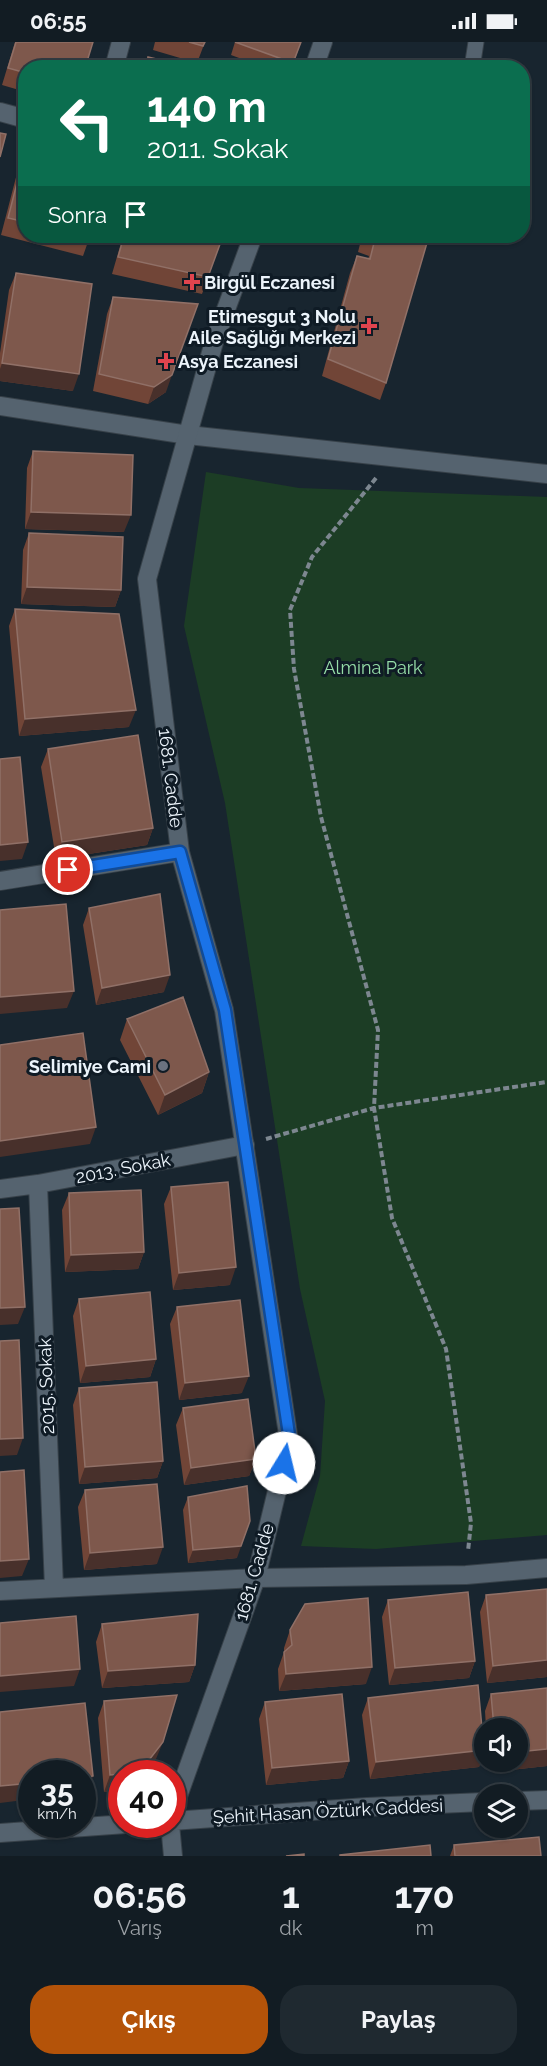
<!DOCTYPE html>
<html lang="tr">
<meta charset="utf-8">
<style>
:root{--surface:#121c23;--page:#1f2930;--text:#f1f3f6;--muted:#9ca1a6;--line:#313a41;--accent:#b45309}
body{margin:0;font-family:Raleway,sans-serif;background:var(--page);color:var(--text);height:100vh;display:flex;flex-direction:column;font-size:22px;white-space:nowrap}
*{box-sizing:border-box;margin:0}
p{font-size:20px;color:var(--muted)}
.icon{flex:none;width:33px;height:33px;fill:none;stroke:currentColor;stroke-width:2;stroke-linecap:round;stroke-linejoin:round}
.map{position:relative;height:1814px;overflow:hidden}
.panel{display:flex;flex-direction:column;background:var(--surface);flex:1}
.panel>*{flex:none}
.hud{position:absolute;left:18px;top:18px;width:512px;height:183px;border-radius:24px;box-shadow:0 2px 4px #0004,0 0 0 2px var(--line);background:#0b6e4f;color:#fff;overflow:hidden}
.buttons{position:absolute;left:474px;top:1676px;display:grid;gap:12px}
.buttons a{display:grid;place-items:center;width:54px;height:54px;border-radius:50%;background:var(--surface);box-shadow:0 2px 4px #0004,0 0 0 2px var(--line);font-size:30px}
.speed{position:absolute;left:18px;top:1718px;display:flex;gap:12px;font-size:30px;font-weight:700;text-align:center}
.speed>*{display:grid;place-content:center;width:78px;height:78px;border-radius:50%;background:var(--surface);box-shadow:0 2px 4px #0004,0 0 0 2px var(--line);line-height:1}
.speed small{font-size:15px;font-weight:400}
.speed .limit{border:9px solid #d22;background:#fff;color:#111}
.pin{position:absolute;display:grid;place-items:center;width:51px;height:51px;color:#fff;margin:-26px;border:3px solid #fff;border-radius:50%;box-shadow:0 2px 6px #0007}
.me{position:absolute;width:66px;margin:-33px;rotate:9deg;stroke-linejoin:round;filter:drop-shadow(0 0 4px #0008)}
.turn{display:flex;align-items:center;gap:21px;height:126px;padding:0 30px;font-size:27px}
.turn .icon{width:78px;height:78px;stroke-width:2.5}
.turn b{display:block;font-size:42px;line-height:51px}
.then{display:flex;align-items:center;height:57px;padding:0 30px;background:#0003;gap:12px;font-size:22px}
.eta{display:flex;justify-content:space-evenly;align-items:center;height:102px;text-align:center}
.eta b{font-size:36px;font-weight:700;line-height:42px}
.button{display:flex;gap:12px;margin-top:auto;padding:12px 30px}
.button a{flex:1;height:69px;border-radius:24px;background:var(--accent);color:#fff;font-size:24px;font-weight:700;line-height:69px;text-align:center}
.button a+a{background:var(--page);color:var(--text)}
.status{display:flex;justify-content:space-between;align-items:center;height:42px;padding:0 30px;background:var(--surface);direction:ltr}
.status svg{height:16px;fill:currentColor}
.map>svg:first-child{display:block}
.green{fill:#1c3d25}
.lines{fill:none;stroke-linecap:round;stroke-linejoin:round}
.lane-casing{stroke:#374149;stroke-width:17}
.street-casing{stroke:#374149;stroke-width:20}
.secondary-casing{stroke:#374149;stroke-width:20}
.path{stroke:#7d8790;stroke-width:4;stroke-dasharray:6 3;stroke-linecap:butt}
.lane{stroke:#55636f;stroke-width:15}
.street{stroke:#55636f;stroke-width:18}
.secondary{stroke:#55636f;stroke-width:18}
.wall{fill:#714537}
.shaded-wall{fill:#48302b}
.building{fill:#7e584c;stroke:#907067;stroke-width:1.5}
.route-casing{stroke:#114b97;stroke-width:15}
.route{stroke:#1a73e8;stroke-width:10}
.health-dot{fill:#e0444e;stroke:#0f1b25;stroke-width:2}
.worship-dot{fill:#6b7280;stroke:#0f1b25;stroke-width:2}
.labels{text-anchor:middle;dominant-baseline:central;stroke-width:6;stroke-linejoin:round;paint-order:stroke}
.poi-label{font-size:18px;font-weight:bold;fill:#ecf4fb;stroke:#0f1b25;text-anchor:start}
.park-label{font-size:18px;fill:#96dea8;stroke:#0f1b25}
.street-label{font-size:18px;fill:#ecf4fb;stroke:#0f1b25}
</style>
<div class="status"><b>06:55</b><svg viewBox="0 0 49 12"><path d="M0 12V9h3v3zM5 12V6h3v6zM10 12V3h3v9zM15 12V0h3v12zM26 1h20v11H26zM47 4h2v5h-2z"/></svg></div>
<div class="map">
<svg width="547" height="1814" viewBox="0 0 547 1814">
<rect width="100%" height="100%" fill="#18252f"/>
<path class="green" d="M206 430 299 446 547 455V1493L376 1507 301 1504 320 1434 325 1359 300 1247 225 761 184 584Z"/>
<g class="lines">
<g class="lane-casing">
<path id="lane" d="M472 26 476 0"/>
</g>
<g class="street-casing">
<path id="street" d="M114 26 121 0
M0 70 26 77
M0 364 188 393 547 432
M0 839 180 810
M38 1142 54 1546
M0 1147 38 1142 245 1103
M0 1549 256 1536 466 1533 547 1526"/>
</g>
<g class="secondary-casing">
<path id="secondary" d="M314 26 323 0
M518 1759 547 1758
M172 1771 256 1536 289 1399 224 968 180 810 147 537 214 300 253 194
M172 1779 367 1765 484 1760
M170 1782 173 1814
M0 1791 126 1782"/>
</g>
<path class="path" d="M376 436 312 515 290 568 294 627 321 775 378 988 374 1066 392 1176 446 1307 471 1481 468 1509
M266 1097 374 1066 547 1040"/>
<use href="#lane" class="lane"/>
<use href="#street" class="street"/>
<use href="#secondary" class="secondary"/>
</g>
<path class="wall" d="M15 0H93L26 26V50L2 43Z
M155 0H205L197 21 153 8Z
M235 0H301L292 26H266L231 13Z
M26 104V194H90L83 214 1 193 21 116Z
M123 194H223L202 252 112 232Z
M362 194H429L386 341 380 358 322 334 350 231 357 214 368 217 369 214 358 210Z
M16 231 73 349 0 339V311L9 248Z
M113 255 166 350 148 362 93 349 107 272Z
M33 409 124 490 25 487 27 426Z
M29 491 121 548 115 565 21 562 23 508Z
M15 567 129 685 19 694 9 584Z
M48 707 153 786 147 803 56 817 41 725Z
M89 866 164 950 96 963 83 883Z
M127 977 209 1030 202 1051 158 1073 120 998Z
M171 1145 230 1243 173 1248 164 1162Z
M69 1151 144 1210 138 1227 65 1230 62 1168Z
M79 1257 156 1317 150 1335 80 1341 73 1274Z
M177 1265 242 1351 179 1358 170 1282Z
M79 1346 163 1419 157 1436 79 1442 73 1363Z
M183 1366 256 1417 249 1434 184 1443 176 1383Z
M85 1448 157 1522 84 1528 78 1465Z
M188 1455 237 1516 188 1521 183 1468Z
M547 1547V1635L487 1641 480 1570 486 1553Z
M388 1558 475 1619 469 1636 389 1643 382 1575Z
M102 1582 195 1623 189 1640 102 1646 96 1600Z
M290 1588 366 1642 279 1649 278 1627 284 1610V1606Z
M547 1646V1724L491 1730 490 1719H518V1686H486L485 1669 491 1652Z
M368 1656 484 1702V1709L479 1725 370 1737 362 1673Z
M104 1659 156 1717 122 1731V1749L104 1750 98 1676Z
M265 1660 349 1719 343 1736 266 1743 259 1677Z
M454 1803 541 1814H450Z"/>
<path class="shaded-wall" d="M2 321 79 332 73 349 0 339V327Z
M172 333 166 350 148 362 154 345Z
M31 470 131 473 124 490 25 487Z
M27 545 121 548 115 565 21 562Z
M136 668 129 685 19 694 25 677Z
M153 786 147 803 56 817 62 800Z
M28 800 22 817 0 819V803Z
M170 933 164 950 96 963 102 946Z
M74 949 67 966 0 972V955Z
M209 1030 202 1051 158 1073 165 1053Z
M96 1085 90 1102 0 1115V1099Z
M144 1210 138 1227 65 1230 71 1213Z
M236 1225 230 1243 173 1248 179 1231Z
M25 1265 18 1282 0 1283V1266Z
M156 1317 150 1335 80 1341 86 1324Z
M249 1334 242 1351 179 1358 185 1341Z
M23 1396 17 1413 0 1414V1397Z
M256 1417 249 1434 184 1443 191 1426Z
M163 1419 157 1436 79 1442 85 1425Z
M250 1479 237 1516 188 1521 193 1508Z
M163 1505 157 1522 84 1528 90 1511Z
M29 1517 22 1534 0 1536V1519Z
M547 1618V1635L487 1641 493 1624Z
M475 1619 469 1636 389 1643 395 1626Z
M195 1623 189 1640 102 1646 108 1629Z
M372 1625 366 1642 279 1649 286 1632Z
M80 1627 74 1644 0 1650V1634Z
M163 1700 156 1717 146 1731H137Z
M547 1707V1724L491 1730 495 1719H518V1710Z
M484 1708 479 1725 370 1737 376 1720Z
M349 1719 343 1736 266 1743 272 1726Z
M122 1732V1749L104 1750 110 1733Z
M93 1734 87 1752H82V1736Z
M32 1741V1757L0 1761V1744Z"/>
<path class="building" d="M16 0H93L85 26H26V31L8 26Z
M189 0H205L203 4Z
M235 0H301L293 21Z
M148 15 195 26H146Z
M0 91 6 92 0 115Z
M26 106V180L8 176Z
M77 194H90L89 197Z
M124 194H223L208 235 118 215Z
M366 194H429L386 341 328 317 357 214 370 217 375 197Z
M16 231 92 242 79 332 2 321Z
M113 255 198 262 172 333 154 345 99 332Z
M33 409 133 413 131 473 31 470Z
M29 491 123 495 121 548 27 545Z
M15 567 119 572 136 668 25 677Z
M138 693 153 786 62 800 48 707Z
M20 715 28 800 0 803V717Z
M160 852 170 933 102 946 89 866Z
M66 862 74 949 0 955V868Z
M183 955 209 1030 165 1053 127 977Z
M83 991 96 1085 0 1099V1003Z
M228 1140 236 1225 179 1231 171 1145Z
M141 1148 144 1210 71 1213 69 1151Z
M19 1166 25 1265 0 1266V1167Z
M150 1250 156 1317 86 1324 79 1257Z
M240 1258 249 1334 185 1341 177 1265Z
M19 1298 23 1396 0 1397V1299Z
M157 1340 163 1419 85 1425 79 1346Z
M248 1357 256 1417 191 1426 183 1366Z
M24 1428 29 1517 0 1519V1430Z
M157 1442 163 1505 90 1511 85 1448Z
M247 1444 250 1479 241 1504 193 1508 188 1455Z
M547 1547V1618L493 1624 486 1553Z
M468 1550 475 1619 395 1626 388 1558Z
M368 1556 372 1625 286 1632 284 1610 292 1603 290 1588 305 1562Z
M198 1572 195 1623 108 1629 102 1582Z
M76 1574 80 1627 0 1634V1581Z
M478 1643 484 1708 376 1720 368 1656Z
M547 1646V1707L518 1710V1686H494L491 1652Z
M342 1652 349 1719 272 1726 265 1660Z
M177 1653 163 1700 139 1731H122V1732L110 1733 104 1659Z
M85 1661 93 1734 82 1736V1731H32V1741L0 1744V1670Z
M539 1795 541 1814H455L454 1803Z
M430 1803 431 1814H340V1813Z
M304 1812V1814H286Z"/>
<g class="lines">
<g class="route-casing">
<path id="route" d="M68 828 180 810 225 968 290 1399 284 1421"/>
</g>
<use href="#route" class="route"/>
</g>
<g class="health-dot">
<path d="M189 231h6v6h6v6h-6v6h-6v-6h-6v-6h6z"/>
<path d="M366 275h6v6h6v6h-6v6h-6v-6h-6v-6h6z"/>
<path d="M163 310h6v6h6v6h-6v6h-6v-6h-6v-6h6z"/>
</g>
<circle class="worship-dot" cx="163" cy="1024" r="6"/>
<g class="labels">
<g class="poi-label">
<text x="204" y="240">Birgül Eczanesi</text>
<text x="356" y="274" text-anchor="end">Etimesgut 3 Nolu<tspan x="356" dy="21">Aile Sağlığı Merkezi</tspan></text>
<text x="178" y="319">Asya Eczanesi</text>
<text x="151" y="1024" text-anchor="end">Selimiye Cami</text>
</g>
<g class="park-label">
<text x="373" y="625">Almina Park</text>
</g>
<g class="street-label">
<text transform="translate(171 736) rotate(83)">1681. Cadde</text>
<text transform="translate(123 1126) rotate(-11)">2013. Sokak</text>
<text transform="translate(46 1344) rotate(-92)">2015. Sokak</text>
<text transform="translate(254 1530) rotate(-74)">1681. Cadde</text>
<text transform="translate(328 1769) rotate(-3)">Şehit Hasan Öztürk Caddesi</text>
</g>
</g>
</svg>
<div class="buttons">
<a><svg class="icon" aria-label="sound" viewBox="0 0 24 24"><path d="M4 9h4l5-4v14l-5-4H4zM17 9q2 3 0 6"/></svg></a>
<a><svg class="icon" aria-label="layers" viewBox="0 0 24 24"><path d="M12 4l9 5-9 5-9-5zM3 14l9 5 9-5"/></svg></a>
</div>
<div class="speed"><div>35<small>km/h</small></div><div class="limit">40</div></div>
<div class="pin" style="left:68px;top:828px;background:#d93025"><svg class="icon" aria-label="arrive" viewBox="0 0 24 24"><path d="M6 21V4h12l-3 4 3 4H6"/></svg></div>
<svg class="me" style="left:284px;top:1421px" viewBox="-20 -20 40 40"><circle r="19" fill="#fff"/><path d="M0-13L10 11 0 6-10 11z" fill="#1a73e8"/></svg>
<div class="hud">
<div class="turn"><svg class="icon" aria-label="left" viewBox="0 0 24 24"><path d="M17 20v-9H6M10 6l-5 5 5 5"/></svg><div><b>140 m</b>2011. Sokak</div></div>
<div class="then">Sonra<svg class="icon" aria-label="arrive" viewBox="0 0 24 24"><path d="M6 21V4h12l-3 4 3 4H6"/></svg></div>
</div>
</div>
<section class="panel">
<div class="eta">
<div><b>06:56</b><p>Varış</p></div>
<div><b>1</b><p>dk</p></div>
<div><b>170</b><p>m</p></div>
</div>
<div class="button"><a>Çıkış</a><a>Paylaş</a></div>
</section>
